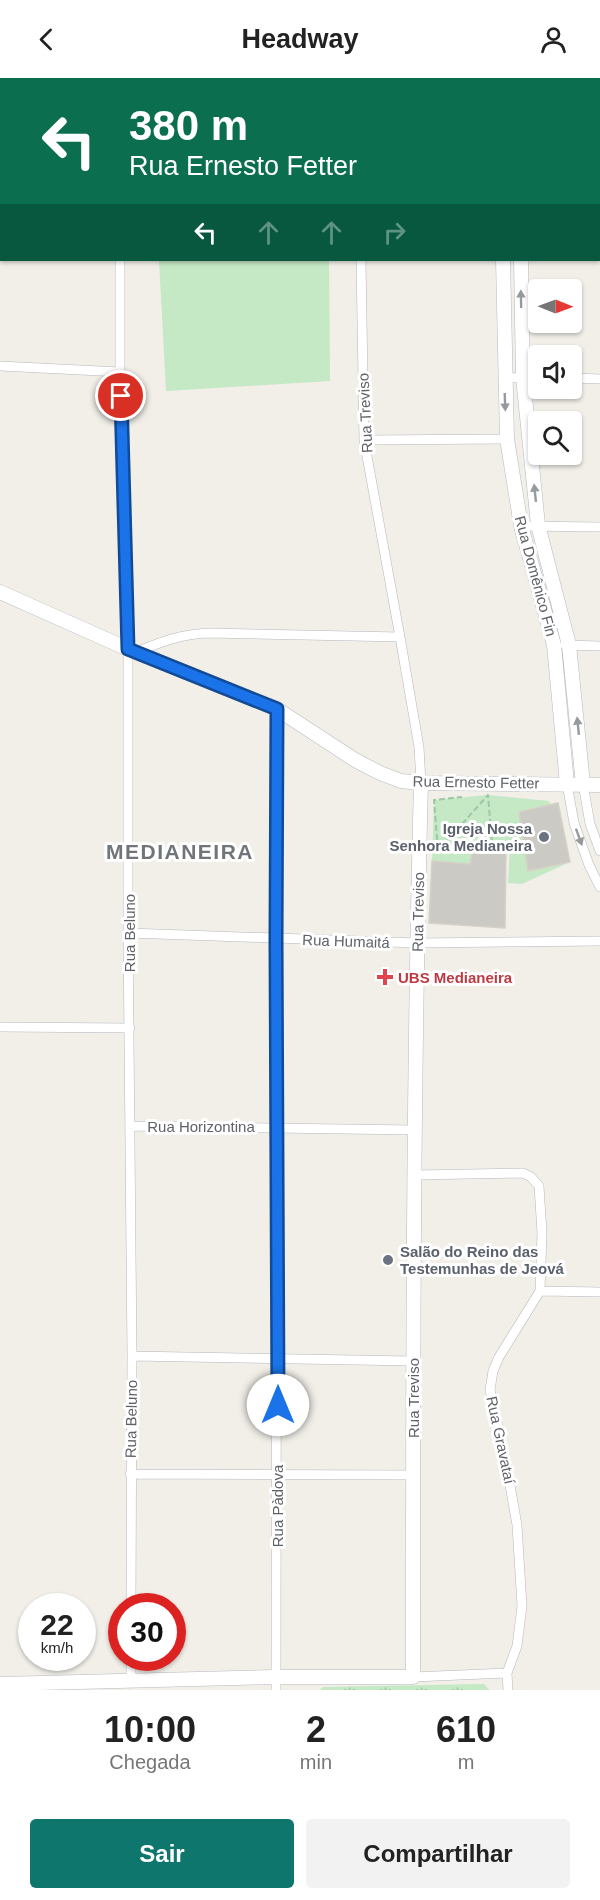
<!DOCTYPE html>
<html lang="pt">
<meta charset="utf-8">
<style>
:root{--surface:#fff;--page:#f2f2f2;--text:#222;--muted:#767676;--accent:#0f766e}
body{margin:0;font-family:Arial,sans-serif;background:var(--page);color:var(--text);height:100vh;display:flex;flex-direction:column;font-size:22px;white-space:nowrap}
*{box-sizing:border-box;margin:0}
p{font-size:20px;color:var(--muted)}
.icon{flex:none;width:33px;height:33px;fill:none;stroke:currentColor;stroke-width:2;stroke-linecap:round;stroke-linejoin:round}
.map{position:relative;height:1612px;overflow:hidden}
.sheet{display:flex;flex-direction:column;background:var(--surface);flex:1}
.sheet>*{flex:none}
.hud{position:absolute;left:0px;top:0px;width:600px;height:183px;box-shadow:0 2px 4px #0004;background:#0b6e4f;color:#fff;overflow:hidden}
.needle{width:39px;rotate:91deg}
.fabs{position:absolute;left:528px;top:201px;display:grid;gap:12px}
.fabs a{display:grid;place-items:center;width:54px;height:54px;border-radius:6px;background:var(--surface);box-shadow:0 2px 4px #0004;font-size:30px}
.speed{position:absolute;left:18px;top:1515px;display:flex;gap:12px;font-size:30px;font-weight:700;text-align:center}
.speed>*{display:grid;place-content:center;width:78px;height:78px;border-radius:50%;background:var(--surface);box-shadow:0 2px 4px #0004;line-height:1}
.speed small{font-size:15px;font-weight:400}
.speed .limit{border:9px solid #d22;background:#fff;color:#111}
.pin{position:absolute;display:grid;place-items:center;width:51px;height:51px;color:#fff;margin:-26px;border:3px solid #fff;border-radius:50%;box-shadow:0 2px 6px #0007}
.me{position:absolute;width:66px;margin:-33px;rotate:0deg;stroke-linejoin:round;filter:drop-shadow(0 0 4px #0008)}
.turn{display:flex;align-items:center;gap:21px;height:126px;padding:0 30px;font-size:27px}
.turn .icon{width:78px;height:78px;stroke-width:2.5}
.turn b{display:block;font-size:42px;line-height:51px}
.lanes{display:flex;align-items:center;height:57px;padding:0 30px;background:#0003;justify-content:center;gap:30px;direction:ltr}
.lanes .off{opacity:.35}
.eta{display:flex;justify-content:space-evenly;align-items:center;height:102px;text-align:center}
.eta b{font-size:36px;font-weight:800;line-height:42px}
.action{display:flex;gap:12px;margin-top:auto;padding:12px 30px}
.action a{flex:1;height:69px;border-radius:6px;background:var(--accent);color:#fff;font-size:24px;font-weight:800;line-height:69px;text-align:center}
.action a+a{background:var(--page);color:var(--text)}
header{display:flex;justify-content:space-between;align-items:center;height:78px;padding:0 30px;background:var(--surface);font-size:27px;font-weight:800}
.map>svg:first-child{display:block}
.grass{fill:url(#grass-tufts)}
.park{fill:#c5e8c5}
.building{fill:#cccac5;stroke:#d6d1c6;stroke-width:1.5}
.lines{fill:none;stroke-linecap:round;stroke-linejoin:round}
.lane-casing{stroke:#b5b8bc;stroke-width:6}
.street-casing{stroke:#b5b8bc;stroke-width:10}
.secondary-casing{stroke:#b6babf;stroke-width:15}
.path{stroke:#9cc7a9;stroke-width:2;stroke-dasharray:6 3;stroke-linecap:butt}
.lane{stroke:#fff;stroke-width:4.5}
.street{stroke:#fff;stroke-width:9}
.secondary{stroke:#fff;stroke-width:14}
.oneway{fill:#979a9d}
.route-casing{stroke:#114b97;stroke-width:15}
.route{stroke:#1a73e8;stroke-width:10}
.worship-dot{fill:#6b7280;stroke:#fff;stroke-width:2}
.health-dot{fill:#e0444e;stroke:#fff;stroke-width:2}
.labels{text-anchor:middle;dominant-baseline:central;stroke-width:6;stroke-linejoin:round;paint-order:stroke}
.street-label{font-size:15px;fill:#5f6368;stroke:#fff}
.worship-label{font-size:15px;font-weight:bold;fill:#5b616d;stroke:#fff;text-anchor:end}
.health-label{font-size:15px;font-weight:bold;fill:#be3a42;stroke:#fff;text-anchor:start}
.district-label{font-size:21px;font-weight:bold;letter-spacing:1.5px;fill:#70757a;stroke:#fff}
</style>
<header><svg class="icon" aria-label="back" viewBox="0 0 24 24"><path d="M15 5l-7 7 7 7"/></svg>Headway<svg class="icon" aria-label="person" viewBox="0 0 24 24"><circle cx="12" cy="8" r="4"/><path d="M4 21q1-7 8-7t8 7"/></svg></header>
<div class="map">
<svg width="600" height="1612" viewBox="0 0 600 1612">
<defs>
<pattern id="grass-tufts" width="24" height="20" patternUnits="userSpaceOnUse" patternTransform="scale(1.5)"><rect width="24" height="20" fill="#c5e8c5"/><path d="M3 7l-1-3M5 7V3M7 7l1-3M15 17l-1-3M17 17v-4M19 17l1-3" fill="none" stroke="#a3c0a4"/></pattern>
</defs>
<rect width="100%" height="100%" fill="#f1efe8"/>
<path class="grass" d="M484 1606 489 1612H320L323 1609Z"/>
<path class="park" d="M159 182H329L330 303 166 313Z
M488 717 549 723 570 784 522 806 508 805 510 768H475L470 786 432 783 434 722Z"/>
<path class="building" d="M558 725 570 784 528 793 519 734Z
M473 772H506L505 850 429 845 432 783 470 786Z"/>
<g class="lines">
<g class="lane-casing">
<path id="lane" d="M247 0 248 2"/>
</g>
<g class="street-casing">
<path id="street" d="M117 0V2
M408 2V0
M598 154H600
M120 182V294L128 571V855L132 1278 131 1528
M361 182 364 362 400 559 419 669 421 705
M0 288 120 294
M504 300 538 299
M572 300 600 301
M364 362 507 361
M521 448 600 449
M565 567 600 568
M136 574C161 564 181 556 209 555L400 559
M567 706 574 745 589 787 600 809
M583 706 590 746 600 773
M128 855 417 865 600 863
M0 949 130 950
M131 1048 415 1052
M415 1097 523 1095 531 1099 539 1108 542 1155 540 1213 499 1279 493 1293 490 1312 507 1390 517 1447 522 1528 517 1568 507 1595 508 1612
M540 1213 600 1214
M132 1278 413 1283
M130 1396 413 1397
M131 1580V1603
M413 1599 507 1595
M276 1612 277 631"/>
</g>
<g class="secondary-casing">
<path id="secondary" d="M512 2 513 0
M531 2V0
M503 182 507 361 521 448 554 567 567 706
M521 182 523 299 538 447 569 567 583 706
M0 514 128 571 277 631 355 682 380 695 401 703 421 705 600 707
M0 1606 276 1599H413C413 1301 413 1003 421 705"/>
</g>
<path class="path" d="M438 773 488 717 492 765 438 773 434 722 462 719"/>
<use href="#lane" class="lane"/>
<use href="#street" class="street"/>
<use href="#secondary" class="secondary"/>
</g>
<defs><path id="oneway-solid" d="M-6-.8H1V-3.2L6.5 0L1 3.2V.8H-6Z" transform="scale(1.5)"/></defs>
<g class="oneway">
<use href="#oneway-solid" transform="translate(521 221) rotate(-91)"/>
<use href="#oneway-solid" transform="translate(505 324) rotate(88)"/>
<use href="#oneway-solid" transform="translate(535 415) rotate(-96)"/>
<use href="#oneway-solid" transform="translate(578 648) rotate(-96)"/>
<use href="#oneway-solid" transform="translate(579 759) rotate(70)"/>
</g>
<g class="lines">
<g class="route-casing">
<path id="route" d="M121 318 128 571 277 631 276 861 278 1327"/>
</g>
<use href="#route" class="route"/>
</g>
<g class="worship-dot">
<circle cx="544" cy="759" r="6"/>
<circle cx="388" cy="1182" r="6"/>
</g>
<path class="health-dot" d="M382 890h6v6h6v6h-6v6h-6v-6h-6v-6h6z"/>
<g class="labels">
<g class="street-label">
<text transform="translate(365 335) rotate(-93)">Rua Treviso</text>
<text transform="translate(536 498) rotate(75)">Rua Domênico Fin</text>
<text transform="translate(476 704) rotate(1)">Rua Ernesto Fetter</text>
<text transform="translate(418 834) rotate(-89)">Rua Treviso</text>
<text transform="translate(129 855) rotate(-90)">Rua Beluno</text>
<text transform="translate(346 863) rotate(2)">Rua Humaitá</text>
<text x="201" y="1048">Rua Horizontina</text>
<text transform="translate(413 1320) rotate(-90)">Rua Treviso</text>
<text transform="translate(131 1341) rotate(-89)">Rua Beluno</text>
<text transform="translate(501 1362) rotate(78)">Rua Gravataí</text>
<text transform="translate(277 1428) rotate(-90)">Rua Pàdova</text>
</g>
<g class="worship-label">
<text x="532" y="750">Igreja Nossa<tspan x="532" dy="17">Senhora Medianeira</tspan></text>
<text x="400" y="1173" text-anchor="start">Salão do Reino das<tspan x="400" dy="17">Testemunhas de Jeová</tspan></text>
</g>
<g class="health-label">
<text x="398" y="899">UBS Medianeira</text>
</g>
<g class="district-label">
<text x="180" y="773">MEDIANEIRA</text>
</g>
</g>
</svg>
<div class="fabs">
<a><svg class="needle" viewBox="-14 -14 28 28"><path d="M0-13l5 13h-10z" fill="#e53935"/><path d="M0 13l5-13h-10z" fill="#767676"/></svg></a>
<a><svg class="icon" aria-label="sound" viewBox="0 0 24 24"><path d="M4 9h4l5-4v14l-5-4H4zM17 9q2 3 0 6"/></svg></a>
<a><svg class="icon" aria-label="search" viewBox="0 0 24 24"><circle cx="10" cy="10" r="6"/><path d="M15 15l6 6"/></svg></a>
</div>
<div class="speed"><div>22<small>km/h</small></div><div class="limit">30</div></div>
<div class="pin" style="left:121px;top:318px;background:#d93025"><svg class="icon" aria-label="arrive" viewBox="0 0 24 24"><path d="M6 21V4h12l-3 4 3 4H6"/></svg></div>
<svg class="me" style="left:278px;top:1327px" viewBox="-20 -20 40 40"><circle r="19" fill="#fff"/><path d="M0-13L10 11 0 6-10 11z" fill="#1a73e8"/></svg>
<div class="hud">
<div class="turn"><svg class="icon" aria-label="left" viewBox="0 0 24 24"><path d="M17 20v-9H6M10 6l-5 5 5 5"/></svg><div><b>380 m</b>Rua Ernesto Fetter</div></div>
<div class="lanes"><svg class="icon" aria-label="left" viewBox="0 0 24 24"><path d="M17 20v-9H6M10 6l-5 5 5 5"/></svg><svg class="icon off" aria-label="ahead" viewBox="0 0 24 24"><path d="M12 20V5M6 11l6-6 6 6"/></svg><svg class="icon off" aria-label="ahead" viewBox="0 0 24 24"><path d="M12 20V5M6 11l6-6 6 6"/></svg><svg class="icon off" aria-label="right" viewBox="0 0 24 24"><path d="M7 20v-9h11M14 6l5 5-5 5"/></svg></div>
</div>
</div>
<section class="sheet">
<div class="eta">
<div><b>10:00</b><p>Chegada</p></div>
<div><b>2</b><p>min</p></div>
<div><b>610</b><p>m</p></div>
</div>
<div class="action"><a>Sair</a><a>Compartilhar</a></div>
</section>
